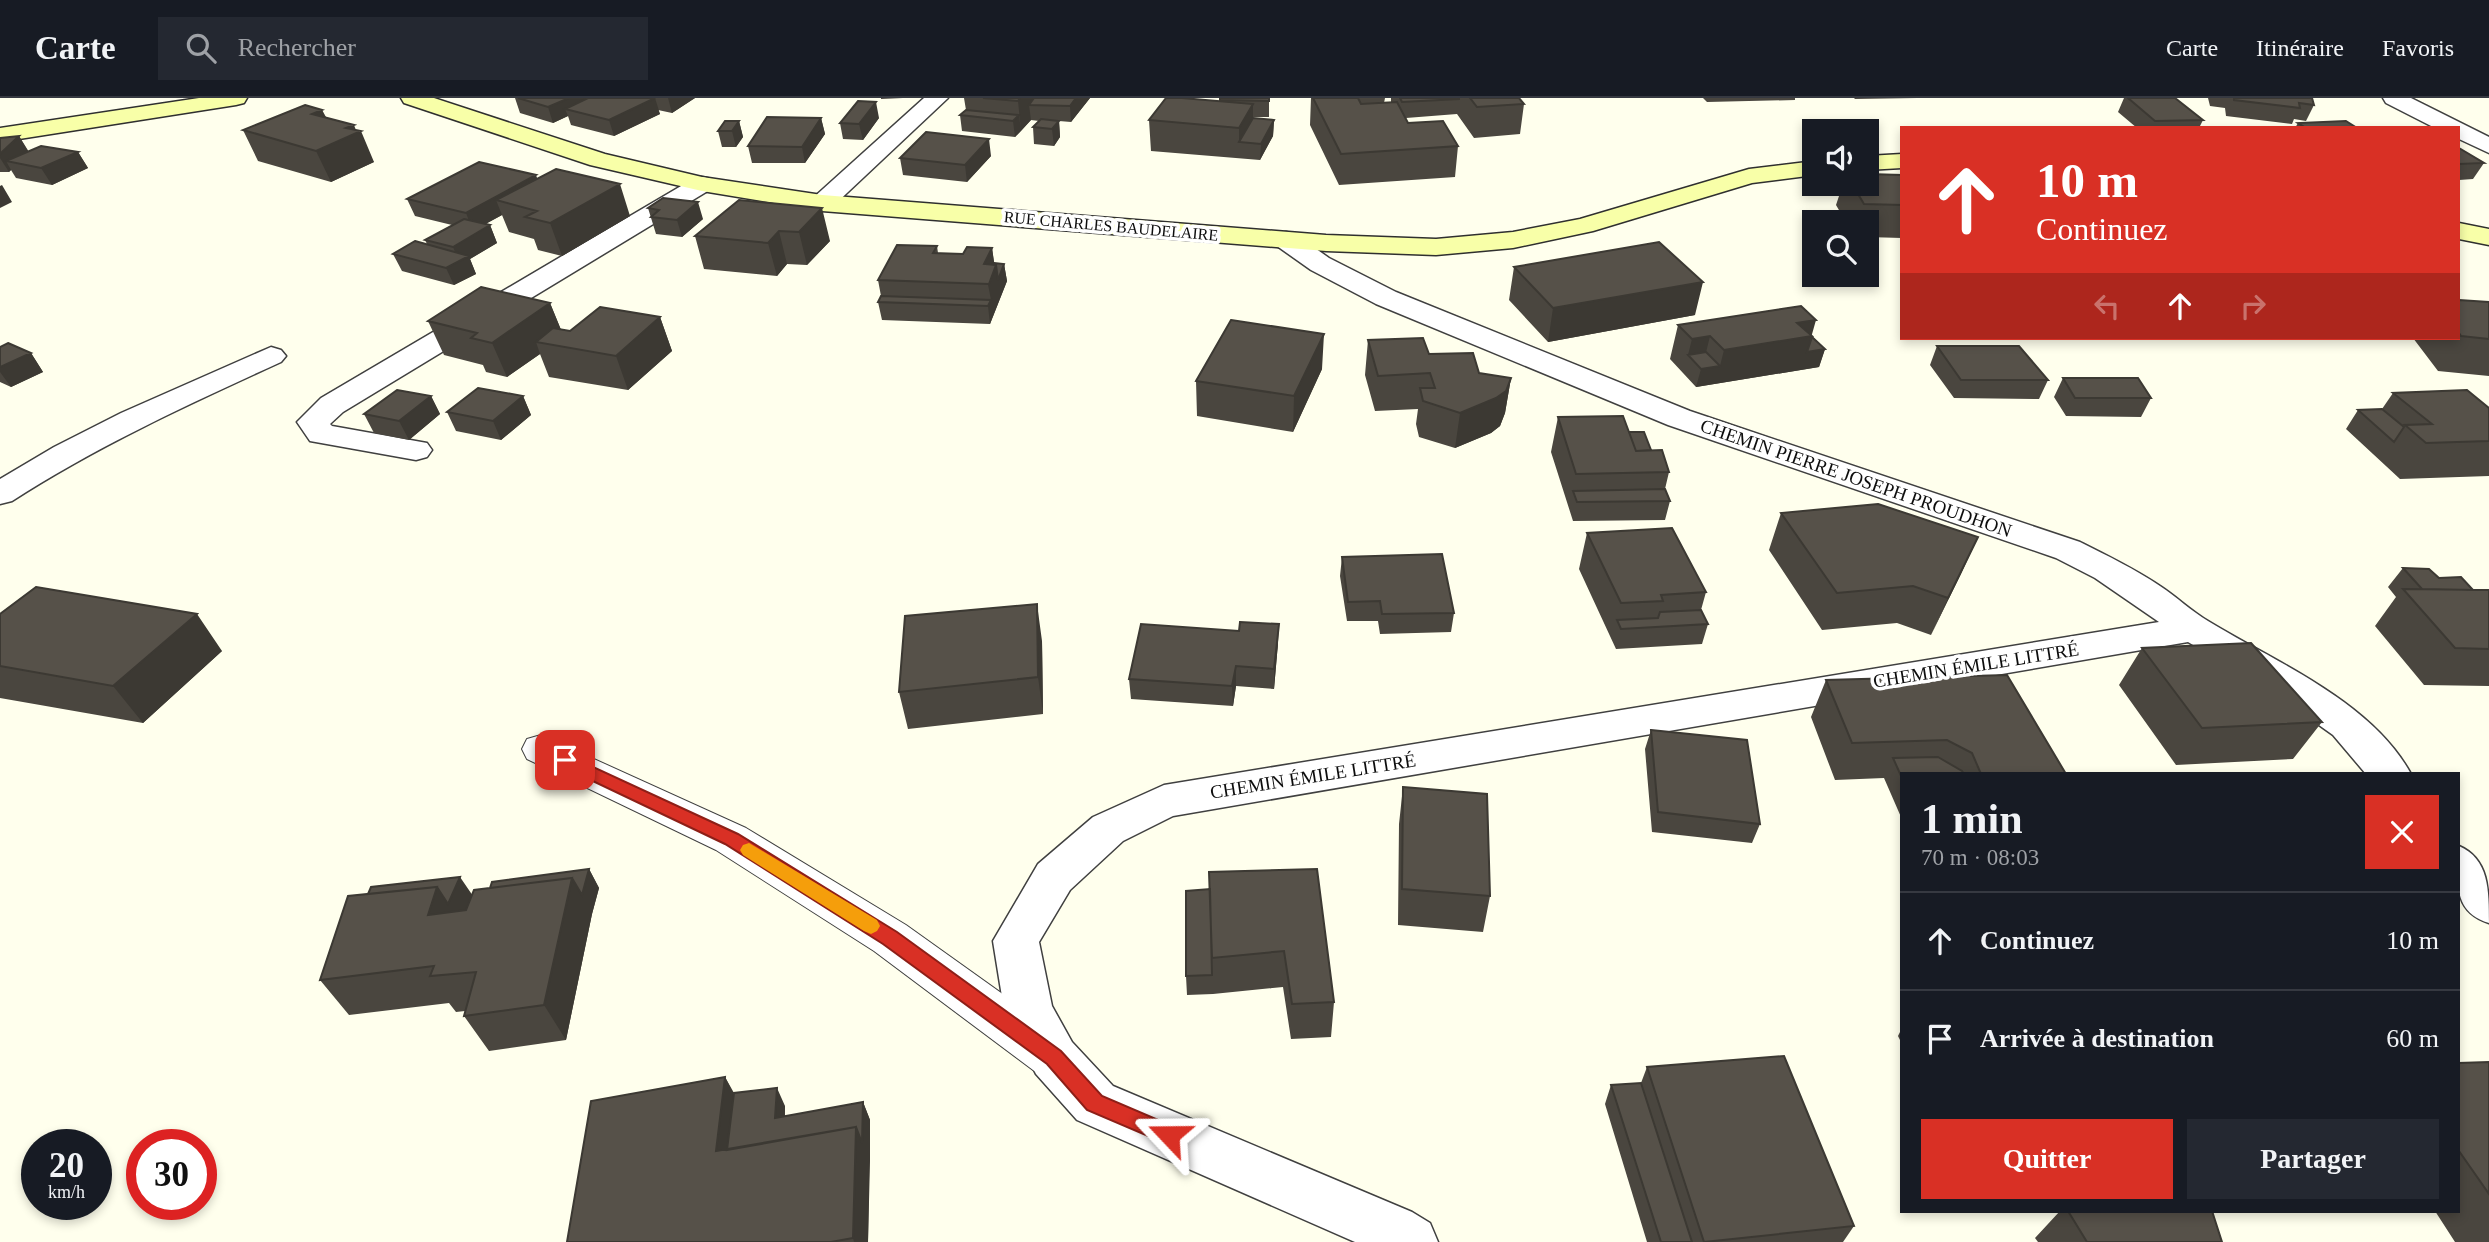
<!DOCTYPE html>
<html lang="fr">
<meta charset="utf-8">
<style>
:root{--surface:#171b24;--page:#242831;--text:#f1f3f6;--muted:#9ea1a6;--line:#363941;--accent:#d93025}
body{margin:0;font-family:Georgia,serif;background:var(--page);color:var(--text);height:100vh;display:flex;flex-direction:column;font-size:26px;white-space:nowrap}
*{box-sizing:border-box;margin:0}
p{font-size:23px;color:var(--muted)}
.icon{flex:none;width:38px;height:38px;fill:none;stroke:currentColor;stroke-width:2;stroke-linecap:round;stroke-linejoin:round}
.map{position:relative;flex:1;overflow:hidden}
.sheet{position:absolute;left:1900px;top:674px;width:560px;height:441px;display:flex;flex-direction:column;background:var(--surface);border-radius:0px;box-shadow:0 4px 10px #0003}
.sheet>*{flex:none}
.guide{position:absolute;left:1900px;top:28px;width:560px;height:214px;border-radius:0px;box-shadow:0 4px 10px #0003;background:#d93025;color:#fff;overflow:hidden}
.controls{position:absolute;left:1802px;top:21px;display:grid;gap:14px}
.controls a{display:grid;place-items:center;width:77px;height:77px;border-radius:0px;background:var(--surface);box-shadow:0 4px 10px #0003;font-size:35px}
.speed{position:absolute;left:21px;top:1031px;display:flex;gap:14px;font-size:35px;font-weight:700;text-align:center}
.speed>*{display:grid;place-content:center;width:91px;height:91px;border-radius:50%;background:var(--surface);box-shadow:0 4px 10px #0003;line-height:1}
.speed small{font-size:18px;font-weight:400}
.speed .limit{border:10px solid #d22;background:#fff;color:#111}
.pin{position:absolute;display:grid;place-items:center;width:60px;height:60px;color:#fff;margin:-30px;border-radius:14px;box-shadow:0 4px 10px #0006}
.me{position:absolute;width:77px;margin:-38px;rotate:293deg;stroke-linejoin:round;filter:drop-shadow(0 0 5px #0008)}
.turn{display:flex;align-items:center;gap:24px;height:147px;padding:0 21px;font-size:32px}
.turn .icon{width:91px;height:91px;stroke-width:2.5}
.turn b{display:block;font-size:49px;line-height:60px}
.lanes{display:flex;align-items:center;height:66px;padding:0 21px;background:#0003;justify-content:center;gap:35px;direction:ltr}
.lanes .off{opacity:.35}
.round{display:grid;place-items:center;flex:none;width:74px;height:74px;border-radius:0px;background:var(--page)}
.overview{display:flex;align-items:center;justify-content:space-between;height:119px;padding:0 21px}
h1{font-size:42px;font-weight:600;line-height:52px}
.cta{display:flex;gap:14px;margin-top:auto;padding:14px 21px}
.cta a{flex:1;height:80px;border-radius:0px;background:var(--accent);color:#fff;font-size:28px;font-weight:600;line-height:80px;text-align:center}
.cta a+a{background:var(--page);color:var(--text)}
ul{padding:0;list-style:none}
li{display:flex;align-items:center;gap:21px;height:98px;padding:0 21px;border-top:2px solid var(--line)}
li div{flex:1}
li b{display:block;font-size:26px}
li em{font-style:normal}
header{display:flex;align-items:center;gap:42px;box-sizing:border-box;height:98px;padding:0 35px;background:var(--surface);border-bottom:2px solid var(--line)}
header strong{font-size:33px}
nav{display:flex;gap:38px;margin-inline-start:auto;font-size:24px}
.search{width:490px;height:63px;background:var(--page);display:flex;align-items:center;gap:18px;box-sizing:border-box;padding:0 24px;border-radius:0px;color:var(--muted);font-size:26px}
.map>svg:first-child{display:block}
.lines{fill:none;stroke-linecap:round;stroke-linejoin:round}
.lane-casing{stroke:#404040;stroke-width:2}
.street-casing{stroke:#404040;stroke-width:3}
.secondary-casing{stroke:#2f2f2f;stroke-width:3}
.lane{fill:#fff;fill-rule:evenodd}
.street{fill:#fff;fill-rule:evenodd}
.secondary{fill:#f8ffa8;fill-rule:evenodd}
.wall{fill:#4a463f}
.shaded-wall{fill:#3c3933}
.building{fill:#565149;stroke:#3c3933;stroke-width:2}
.route{fill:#d93025;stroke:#8d1f18;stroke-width:2}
.slow{fill:#f59e0b}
.labels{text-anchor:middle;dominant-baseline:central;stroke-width:7;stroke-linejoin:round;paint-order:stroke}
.far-street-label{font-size:16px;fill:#0d0d0d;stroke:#fff}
.street-label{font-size:19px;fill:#0d0d0d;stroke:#fff}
</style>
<header>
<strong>Carte</strong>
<div class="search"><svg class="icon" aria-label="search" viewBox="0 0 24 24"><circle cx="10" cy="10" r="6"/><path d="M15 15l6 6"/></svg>Rechercher</div>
<nav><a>Carte</a><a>Itinéraire</a><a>Favoris</a></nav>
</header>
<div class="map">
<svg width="2489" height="1144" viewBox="0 0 2489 1144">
<rect width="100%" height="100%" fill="#ffffed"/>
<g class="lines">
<g class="lane-casing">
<path id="lane" d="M541 637 746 730 906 827 1071 945 1078 960 1071 975 1054 981 1037 975 874 853 716 752 527 661 522 651 527 641Z"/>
</g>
<g class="street-casing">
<path id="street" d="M924 0H948L831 110 822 113 813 110 809 105 813 100Z
M2383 0H2411L2489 39V55L2459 41V30H2435L2386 5Z
M702 79 711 81 714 86 711 91 343 314 330 326 332 328 427 345 432 352 427 359 416 362 310 343 297 324 321 300 693 81Z
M1286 134 1295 136 1329 160 1396 194 1690 313 2080 444C2108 458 2135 471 2160 488 2177 499 2191 513 2208 523 2275 564 2371 603 2411 676H2366L2333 637 2264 588 2188 544 1173 718 1123 743 1070 792 1039 844 1052 908 1072 944 1113 988 1412 1114 1430 1125 1438 1144H1355L1077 1022 1036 976 1004 911 993 843 1038 766 1093 719 1164 687 2159 524 2095 480 2056 460 1668 327 1376 206 1311 172 1277 148 1273 142 1277 136Z
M271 249 281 252 286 258 281 264C189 306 97 348 12 403L0 406V381L54 349 121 315Z
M2459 748C2489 761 2489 792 2489 825 2451 813 2458 782 2459 748Z"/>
</g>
<g class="secondary-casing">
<path id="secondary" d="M199 0H247L244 5 236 7 0 44V30Z
M401 0H434L605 56 702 79 822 97 1326 137 1436 141 1513 134 1580 121 1749 71 1815 63V77L1752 85 1593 133 1513 150 1436 157 1326 153 822 113 702 93 590 67 404 5Z
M1902 56V70L1867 72V58Z
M2459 125 2489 131V147L2459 141Z"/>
</g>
<use href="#lane" class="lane"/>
<use href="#street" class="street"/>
<use href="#secondary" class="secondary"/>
</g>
<path class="wall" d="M515 0H695L672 15 658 12 660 16 614 38 571 27 568 18 553 25 520 15Z
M881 0H903L881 1Z
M964 0H1090L1071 24 1059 23 1060 39 1054 48 1034 46 1033 29 1039 23 1031 22 1015 39 962 33 960 17 966 12Z
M1220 0H1269V19H1253V20L1274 22 1273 38 1260 62 1151 53 1149 22 1220 3Z
M1311 0H1385L1384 5 1391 4V0H1519L1524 6 1520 36 1474 40 1457 16 1406 20 1408 25 1458 48 1455 79 1339 87 1310 27Z
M1703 0H1795V2L1707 4Z
M1854 0H1917L1855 1Z
M2124 0H2175L2203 22 2199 30H2137L2118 14Z
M2208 0H2312L2314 7 2306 23 2294 21 2292 26 2226 18 2225 10 2210 8Z
M322 12 326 19 374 64 331 84 258 63 243 32Z
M821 20 825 36 805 65H752L748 48Z
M879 20 863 42 843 41 840 25Z
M739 23 743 39 736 49H722L718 33Z
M2298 25 2357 30H2295Z
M19 38 29 54H78L88 70 52 87 16 80 11 72 9 74H0V40Z
M2459 50 2484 65 2473 81 2459 82Z
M991 58 967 84 903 77 900 60Z
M1902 77V140L1867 139V124H1846L1836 107 1843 86H1867Z
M537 80 630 118 562 158 538 152 534 141 509 134 502 117 485 126 490 127 497 145 470 161 476 176 454 187 402 173 393 156 427 146 425 142 452 127 415 118 407 101Z
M739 102 830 143 807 167 787 166 777 178 704 171 695 138Z
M648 110 703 121 682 139 656 136Z
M937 148 938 155 963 156 992 150 994 165 1004 166 1007 183 990 226 882 222 878 204 881 198 878 182Z
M1514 169 1695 217 1548 244 1509 202Z
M2459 202 2489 204V278L2438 273 2413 240H2459Z
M550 205 561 232 570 233 660 219 672 253 628 292 549 279 540 256 507 279 486 274 483 267 444 257 428 223Z
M1678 227 1811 237 1825 251 1819 269 1696 289 1670 261Z
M1368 242 1429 256 1479 275 1511 280 1505 315 1500 328 1491 335 1455 350 1419 339 1416 326 1418 311 1375 313 1365 277Z
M1937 248 2048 282 2039 301 1954 300 1930 267Z
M0 249 31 255 43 274 11 289 0 284Z
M1322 271 1293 334 1197 318 1196 283Z
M2063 280 2151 300 2141 319 2066 318 2054 299Z
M2393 295 2489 310V378L2400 381 2346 331 2358 312 2382 311Z
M431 298 440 316 409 342 374 335 364 316Z
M523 298 531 317 501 342 456 333 447 314Z
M1558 319 1629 334 1651 352 1669 374 1665 391 1670 403 1665 422 1573 423 1551 354Z
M1781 415 1978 439 1931 537 1897 525 1822 532 1769 452Z
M1587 435 1706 494 1701 512 1708 526 1702 546 1616 551 1579 471Z
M1342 459 1454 515 1451 534 1380 536 1378 523H1347L1340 478Z
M2403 470 2439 480 2473 492H2489V588L2424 587 2375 528 2396 499 2388 489Z
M0 516 222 553 143 625 0 600Z
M1042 543 1043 616 908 631 899 594Z
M1278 545 1274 591 1236 588 1233 608 1131 601 1129 581Z
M2142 550 2322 624 2293 661 2176 667 2119 587Z
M1826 582 2066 676H1902V719H1901L1884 680 1835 682 1811 619Z
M1651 632 1760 726 1752 745 1652 734 1645 651Z
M1403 689 1490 798 1483 834 1398 827 1399 726Z
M589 771 599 790 592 816 566 942 489 953 464 918 465 913 456 914 449 905 349 917 320 882 348 798 472 797 490 790Z
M1209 774 1334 904 1331 939 1291 941 1283 889 1213 896 1187 897 1186 878 1210 791Z
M1902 930V946L1898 938Z
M2489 964V1144H2455L2435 1113H2459V965Z
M1647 969 1854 1128 1843 1144H1647L1605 1006 1611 987 1641 985Z
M725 979 734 995 785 1008V1018L863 1004 870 1022 868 1144H567Z
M2060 1113H2212L2222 1144H2038L2035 1140Z"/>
<path class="shaded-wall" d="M569 0H611L565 11 568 18 553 25 548 9Z
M655 0 660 16 614 38 609 22Z
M668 0H695L672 15Z
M1020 0H1036L1029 7 1031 22 1021 33 1018 3Z
M1076 0H1090L1071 24 1070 8Z
M876 4 879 20 863 42 859 26Z
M1253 6V36L1239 44V61V30Z
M322 12 336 42 312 16Z
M1019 17 1021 33 1015 39 1013 23Z
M821 20 825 36 805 65 802 49Z
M1274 22 1273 38 1260 62 1261 46Z
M739 23 743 39 736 49 732 33Z
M1059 23 1060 39 1054 48 1052 31Z
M354 27 357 35 361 33 374 64 331 84 316 53 346 30Z
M19 38 29 55 6 63 11 72 9 74 0 60V56Z
M989 41 991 58 967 84 965 67Z
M78 54 88 70 52 87 41 70Z
M536 77 542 94 496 102 502 117 473 133 466 115Z
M620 86 630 118 562 158 550 125Z
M2 87 12 104 0 110V88Z
M698 104 703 121 682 139 677 122Z
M822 110 830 143 807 167 799 134Z
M490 127 497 145 470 161 476 176 454 187 446 170 459 163 453 149Z
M779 133 787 166 777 178 768 145Z
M992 150 995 170 996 167 1004 166 1007 183 990 226 988 208 991 202 984 166Z
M1703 184 1695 217 1548 244 1553 210Z
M550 205 564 239 536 244 540 256 507 279 492 245Z
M660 219 672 253 628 292 616 258Z
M1816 222 1807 254 1825 251 1819 269 1696 289 1701 271 1688 257 1692 241 1710 238 1702 271 1720 268 1724 252 1797 225Z
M1324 236 1322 271 1293 334 1294 298Z
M31 255 43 274 11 289 0 274V269Z
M1511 280 1505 315 1500 328 1491 335 1455 350 1460 315Z
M431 298 440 316 409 342 399 323Z
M523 298 531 317 501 342 493 323Z
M1978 439 1961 476 1931 537 1948 500Z
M1037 506 1042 543 1043 616 1038 579Z
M197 516 222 553 143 625 113 588Z
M1279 526 1278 545 1274 591V571Z
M1236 568V588L1233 608 1232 588Z
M589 771 599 790 592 816 566 942 544 907 572 780Z
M460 779 473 798 461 825 448 806Z
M437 789 461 825 428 817Z
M725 979 743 1014 737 1067 716 1053Z
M777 990 785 1008 784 1038 775 1020Z
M863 1004 870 1022V1063L862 1045Z
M856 1029 870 1063 868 1144H854L853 1140Z"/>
<path class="building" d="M518 0H569L548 9Z
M588 0H655L609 22 565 11Z
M983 0H1020L1018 3Z
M1034 0H1076L1070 8 1029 7Z
M1166 0H1182L1253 6 1239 30 1149 22Z
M1220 0H1269V3L1220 2Z
M1313 0H1358L1361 6 1397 4 1408 25 1443 23 1458 48 1341 56Z
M1400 0H1459V1L1402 4Z
M1470 0H1519L1524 6 1477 9Z
M2128 0H2175L2203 22 2155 23Z
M2234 0H2312L2314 7 2299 5 2300 10 2234 2Z
M858 3 876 4 859 26 840 25Z
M305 7 322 12 312 16 354 27 346 30 361 33 316 53 243 32Z
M966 12 1019 17 1013 23 960 17Z
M767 19 821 20 802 49 748 48Z
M1253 20 1274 22 1261 46 1239 44Z
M1041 21 1059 23 1052 31 1033 29Z
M725 23H739L732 33H718Z
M2346 23 2357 30H2306L2298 25Z
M926 34 989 41 965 67 900 60Z
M19 38 0 56V40Z
M41 48 78 54 41 70 6 63Z
M2459 50 2484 65 2459 66Z
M479 64 536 77 466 115 407 101Z
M556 71 620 86 550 125 525 119 537 113 496 102Z
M1867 76 1902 77V107L1864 106 1852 86H1867Z
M663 100 698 104 677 122 651 119 659 112 648 110Z
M739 102 822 110 799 134 779 133 768 145 695 138Z
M464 121 490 127 453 149 425 142Z
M415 143 469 158 446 170 393 156Z
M1659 144 1703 184 1553 210 1514 169Z
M897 147 937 148 933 155 963 156 967 149 992 150 984 166 996 167 989 186 878 182Z
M994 165 1004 166 998 182 996 167H993Z
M481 189 550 205 492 245 471 240 477 235 428 223Z
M881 198 991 202 988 208 878 204Z
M2459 202 2489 204V241L2461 238 2459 235Z
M1801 208 1816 222 1797 225 1812 238 1724 252 1710 238 1692 241 1678 227Z
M600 209 660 219 616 258 536 244 553 230 570 233Z
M1231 222 1324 236 1294 298 1196 283Z
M1812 239 1825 251 1807 254Z
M1423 240 1429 256 1473 255 1479 275 1511 280 1506 293 1496 300 1460 315 1423 303 1420 290H1435L1430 275 1378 278 1368 242Z
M8 245 31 255 0 269V249Z
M1937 248H2019L2048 282H1961Z
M1706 254 1720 268 1701 271 1688 257Z
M2063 280H2138L2151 300H2075Z
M478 290 523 298 493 323 447 314Z
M397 292 431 298 399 323 364 316Z
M2467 292 2489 310V343L2426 345 2405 327 2432 326 2393 295Z
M2382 311 2404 329 2394 344 2358 312Z
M1623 318 1636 353 1662 352 1669 374 1576 376 1558 319Z
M1629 334H1644L1651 352 1636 353Z
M1665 391 1670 403 1577 404 1573 393Z
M1878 406 1978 439 1948 500 1913 488 1837 495 1781 415Z
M1672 430 1706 494 1661 497 1663 503 1621 505 1587 435Z
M1442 456 1454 515 1382 516 1380 503 1348 504 1342 459Z
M2403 470 2429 471 2439 480 2461 479 2473 492 2422 491Z
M36 489 197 516 113 588 0 568V516Z
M2403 491 2489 492V551L2455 550Z
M1037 506 1038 579 899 594 905 518Z
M1701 512 1708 526 1621 531 1617 522 1658 520 1660 514Z
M1240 524 1279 526 1274 571 1236 568 1232 588 1129 581 1141 526 1239 533Z
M2251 545 2322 624 2202 630 2142 550Z
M2007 577 2066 676H1981L1972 655 1947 642 1852 645 1826 582Z
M1651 632 1747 642 1760 726 1658 714Z
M1938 659 1962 673 1964 676H1902V680L1893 660Z
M1403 689 1487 696 1490 798 1402 791Z
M589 771 582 797 572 780 490 790 492 784Z
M1317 771 1334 904 1292 906 1284 853 1212 860 1209 774Z
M460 779 448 806 437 789 368 796 371 789Z
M572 780 544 907 464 918 476 874 430 878 434 868 320 882 348 798 437 789 428 817 466 812 474 792Z
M1210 791 1212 877 1186 878V793Z
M1784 958 1854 1128 1704 1144 1647 969Z
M2489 964V1096L2459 1053V965Z
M725 979 716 1053 856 1029 853 1140 831 1144H567L591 1003Z
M1641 985 1692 1144H1661L1611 987Z
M777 990 775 1020 863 1004 862 1045 856 1029 727 1052 734 995Z
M2068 1113H2212L2222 1144H2087Z"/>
<path class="route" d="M565 656 738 736 897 834 1061 953 1102 998 1177 1030 1180 1037 1177 1044 1169 1047 1087 1012 1047 966 883 846 725 746 559 667 556 662Z"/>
<path class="slow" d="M749 745 877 822 880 828 877 833 871 836 864 833 743 757 740 752 743 747Z"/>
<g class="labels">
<g class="far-street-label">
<text transform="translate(1111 128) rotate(5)">RUE CHARLES BAUDELAIRE</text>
</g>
<g class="street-label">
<text transform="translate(1856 380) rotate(19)">CHEMIN PIERRE JOSEPH PROUDHON</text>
<text transform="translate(1976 567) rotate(-9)">CHEMIN ÉMILE LITTRÉ</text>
<text transform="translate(1313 678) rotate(-9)">CHEMIN ÉMILE LITTRÉ</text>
</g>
</g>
</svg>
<div class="controls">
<a><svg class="icon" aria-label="sound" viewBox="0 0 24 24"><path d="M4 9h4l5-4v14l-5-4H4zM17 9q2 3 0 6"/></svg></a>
<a><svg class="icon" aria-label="search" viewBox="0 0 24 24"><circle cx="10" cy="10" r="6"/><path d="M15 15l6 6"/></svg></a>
</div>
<div class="speed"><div>20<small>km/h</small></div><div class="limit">30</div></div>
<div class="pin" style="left:565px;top:662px;background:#d93025"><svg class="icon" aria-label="arrive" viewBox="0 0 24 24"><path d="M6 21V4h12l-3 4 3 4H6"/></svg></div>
<svg class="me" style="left:1169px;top:1037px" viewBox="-20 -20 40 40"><path d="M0-17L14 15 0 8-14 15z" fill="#d93025" stroke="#fff" stroke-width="4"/></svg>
<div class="guide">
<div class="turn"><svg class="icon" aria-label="ahead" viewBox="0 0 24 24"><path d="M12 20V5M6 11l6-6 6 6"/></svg><div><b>10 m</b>Continuez</div></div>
<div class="lanes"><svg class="icon off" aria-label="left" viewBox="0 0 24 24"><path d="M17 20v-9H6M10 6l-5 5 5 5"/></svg><svg class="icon" aria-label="ahead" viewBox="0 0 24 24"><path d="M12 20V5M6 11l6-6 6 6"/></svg><svg class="icon off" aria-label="right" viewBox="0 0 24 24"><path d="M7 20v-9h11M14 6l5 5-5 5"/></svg></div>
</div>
<section class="sheet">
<div class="overview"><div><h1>1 min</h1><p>70 m · 08:03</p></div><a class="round" style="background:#d93025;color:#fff"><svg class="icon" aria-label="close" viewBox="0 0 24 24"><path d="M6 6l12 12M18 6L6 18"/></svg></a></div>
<ul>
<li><svg class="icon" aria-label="ahead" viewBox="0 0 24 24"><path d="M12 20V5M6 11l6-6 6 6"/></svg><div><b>Continuez</b></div><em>10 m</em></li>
<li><svg class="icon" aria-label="arrive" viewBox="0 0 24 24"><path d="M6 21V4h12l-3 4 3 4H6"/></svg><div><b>Arrivée à destination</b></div><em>60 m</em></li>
</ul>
<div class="cta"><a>Quitter</a><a>Partager</a></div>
</section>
</div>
